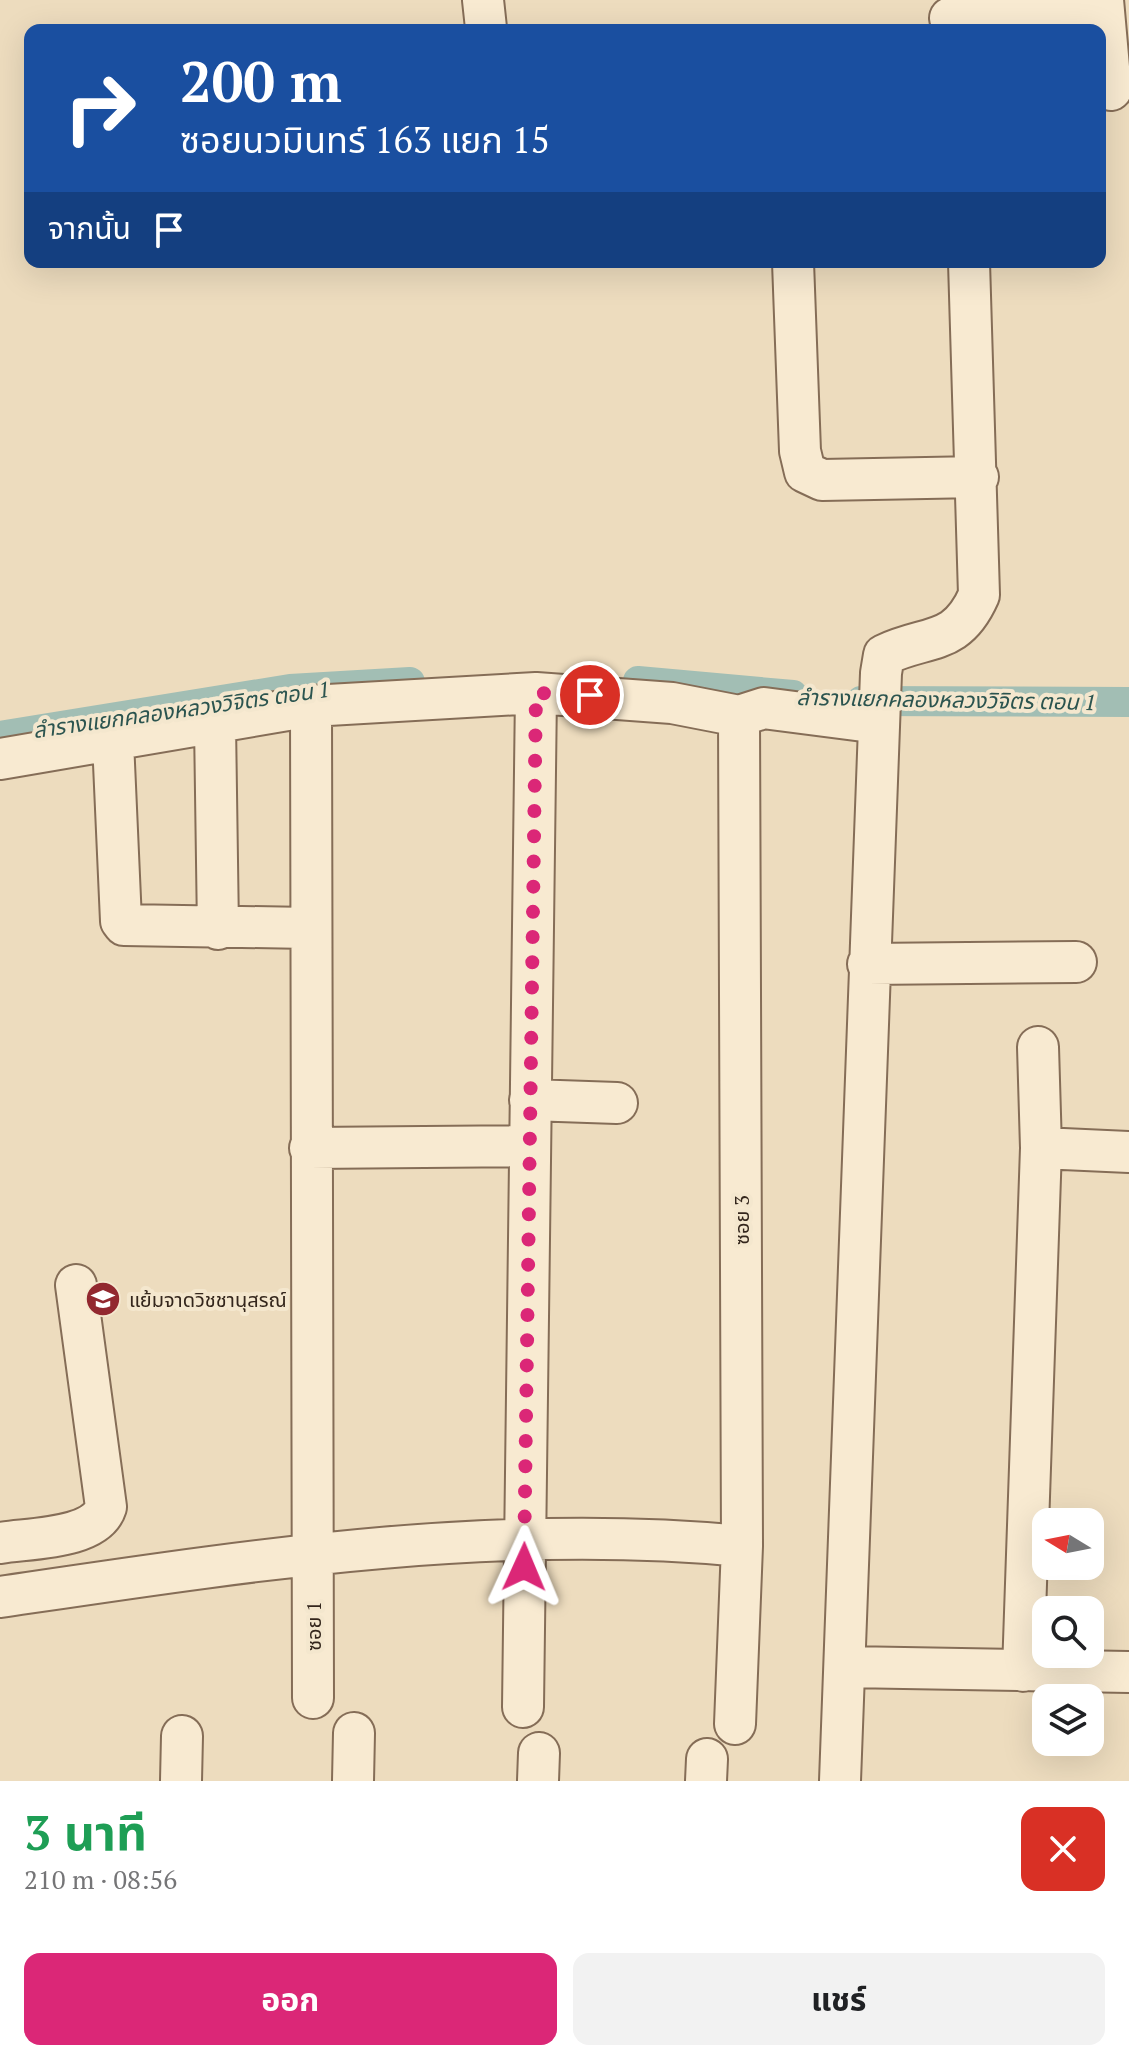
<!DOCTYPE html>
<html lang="th">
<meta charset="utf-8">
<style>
:root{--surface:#fff;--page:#f2f2f2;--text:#202124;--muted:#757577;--accent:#db2777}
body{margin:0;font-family:"PT Serif","Noto Sans Thai",serif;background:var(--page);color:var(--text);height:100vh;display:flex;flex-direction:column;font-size:30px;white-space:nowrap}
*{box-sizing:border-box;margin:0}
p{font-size:26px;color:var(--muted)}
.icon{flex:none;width:44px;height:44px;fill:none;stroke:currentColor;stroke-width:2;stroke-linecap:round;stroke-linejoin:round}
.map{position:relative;height:1781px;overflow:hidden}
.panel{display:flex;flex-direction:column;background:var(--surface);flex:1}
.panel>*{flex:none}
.hud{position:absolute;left:24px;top:24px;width:1082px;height:244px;border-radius:16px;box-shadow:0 8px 32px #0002;background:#1a4fa0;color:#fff;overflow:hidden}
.needle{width:52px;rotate:280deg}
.tools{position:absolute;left:1032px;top:1508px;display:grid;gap:16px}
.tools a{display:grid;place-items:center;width:72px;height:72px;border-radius:16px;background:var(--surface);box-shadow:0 8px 32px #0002;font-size:40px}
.pin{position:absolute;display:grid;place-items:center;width:68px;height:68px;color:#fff;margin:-34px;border:4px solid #fff;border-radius:50%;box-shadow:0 2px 8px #0007}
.me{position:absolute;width:88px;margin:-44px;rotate:1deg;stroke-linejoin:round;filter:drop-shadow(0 0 6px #0008)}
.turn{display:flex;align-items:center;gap:28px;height:168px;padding:0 24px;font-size:36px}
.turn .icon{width:104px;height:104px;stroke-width:2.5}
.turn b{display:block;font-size:56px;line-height:68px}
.then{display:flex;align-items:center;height:76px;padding:0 24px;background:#0003;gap:16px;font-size:30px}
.round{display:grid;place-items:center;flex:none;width:84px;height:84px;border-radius:16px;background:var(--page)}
.head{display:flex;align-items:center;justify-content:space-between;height:136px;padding:0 24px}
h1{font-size:48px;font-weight:700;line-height:60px;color:#1e9e55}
.primary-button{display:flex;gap:16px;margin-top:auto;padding:16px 24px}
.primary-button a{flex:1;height:92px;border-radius:16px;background:var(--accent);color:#fff;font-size:32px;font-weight:700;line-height:92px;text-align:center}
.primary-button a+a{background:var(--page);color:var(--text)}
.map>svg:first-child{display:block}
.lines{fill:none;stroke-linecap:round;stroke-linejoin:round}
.canal{stroke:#a2beb4;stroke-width:30}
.minor-casing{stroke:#856d57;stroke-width:44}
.minor{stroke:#f8ead1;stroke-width:40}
.route{stroke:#db2777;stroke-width:14;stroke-dasharray:0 25.2}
.labels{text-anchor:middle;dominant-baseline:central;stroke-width:8;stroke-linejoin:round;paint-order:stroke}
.street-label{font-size:20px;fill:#34261c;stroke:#f4e7ce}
.poi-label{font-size:20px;fill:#34261c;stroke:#f4e7ce;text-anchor:start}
.water-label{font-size:22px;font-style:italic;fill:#2b544f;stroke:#f4e7ce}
</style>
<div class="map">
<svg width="1129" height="1781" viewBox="0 0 1129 1781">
<rect width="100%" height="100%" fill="#eddcbe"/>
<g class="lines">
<path class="canal" d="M638 681 793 695
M861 701 1129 702
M0 736 290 689 410 682"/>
<g class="minor-casing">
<path id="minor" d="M483 0 486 28
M1103 0 1111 90
M950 18 1103 8
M793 262 800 451 805 472 822 480 978 477
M311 706 313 1698
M215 724 218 929
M113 741 121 921 124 925 309 928
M0 759 311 706 536 693 672 703 739 716 764 708 879 723
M868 964 1076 962
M530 1100 617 1103
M310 1148 530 1146
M1041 1148 1129 1152
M0 1543C31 1538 96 1539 106 1507L76 1285
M0 1597C245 1561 493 1522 742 1546
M847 1667 1129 1672
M1023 1671 1041 1148 1038 1047
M523 1707 536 693
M735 1724 742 1546 739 716
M181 1781 182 1736
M353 1781 354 1733
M538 1781 539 1753
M706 1781 707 1759
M840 1781 881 673 884 655C928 634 956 647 979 595L969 262"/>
</g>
<use href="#minor" class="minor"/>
</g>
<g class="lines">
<path class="route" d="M524 1567 536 693 590 695"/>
</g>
<defs>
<g id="school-disc" transform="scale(1.8)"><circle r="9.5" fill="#92282f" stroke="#f4e7ce"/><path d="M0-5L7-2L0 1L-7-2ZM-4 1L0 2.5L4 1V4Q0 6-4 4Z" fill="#fff"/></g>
</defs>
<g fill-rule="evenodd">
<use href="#school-disc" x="103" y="1299"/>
</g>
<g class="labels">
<g class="street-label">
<text transform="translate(741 1220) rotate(-90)">ซอย 3</text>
<text transform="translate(313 1626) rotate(-90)">ซอย 1</text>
</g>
<g class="poi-label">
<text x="129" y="1299">แย้มจาดวิชชานุสรณ์</text>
</g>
<g class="water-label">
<text transform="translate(946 699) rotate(1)">ลำรางแยกคลองหลวงวิจิตร ตอน 1</text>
<text transform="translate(181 709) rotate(-8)">ลำรางแยกคลองหลวงวิจิตร ตอน 1</text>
</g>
</g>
</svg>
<div class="tools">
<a><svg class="needle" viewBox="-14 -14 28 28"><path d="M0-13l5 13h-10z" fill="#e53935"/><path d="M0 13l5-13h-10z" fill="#757577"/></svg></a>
<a><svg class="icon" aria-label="search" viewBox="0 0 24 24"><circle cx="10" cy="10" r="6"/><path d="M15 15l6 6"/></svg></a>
<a><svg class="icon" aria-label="layers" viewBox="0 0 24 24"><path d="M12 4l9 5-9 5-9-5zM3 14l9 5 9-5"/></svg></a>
</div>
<div class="pin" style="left:590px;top:695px;background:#d93025"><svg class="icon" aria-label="arrive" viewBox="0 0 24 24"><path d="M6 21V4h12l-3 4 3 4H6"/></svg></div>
<svg class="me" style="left:524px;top:1567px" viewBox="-20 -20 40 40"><path d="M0-17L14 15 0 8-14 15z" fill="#db2777" stroke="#fff" stroke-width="4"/></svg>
<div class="hud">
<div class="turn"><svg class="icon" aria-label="right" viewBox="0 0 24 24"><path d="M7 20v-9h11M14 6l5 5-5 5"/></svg><div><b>200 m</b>ซอยนวมินทร์ 163 แยก 15</div></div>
<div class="then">จากนั้น<svg class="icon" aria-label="arrive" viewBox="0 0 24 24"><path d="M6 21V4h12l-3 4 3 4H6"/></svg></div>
</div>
</div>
<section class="panel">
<div class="head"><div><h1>3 นาที</h1><p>210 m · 08:56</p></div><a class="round" style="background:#d93025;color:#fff"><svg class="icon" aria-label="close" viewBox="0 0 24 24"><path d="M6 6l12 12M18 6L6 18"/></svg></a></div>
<div class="primary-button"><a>ออก</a><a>แชร์</a></div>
</section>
